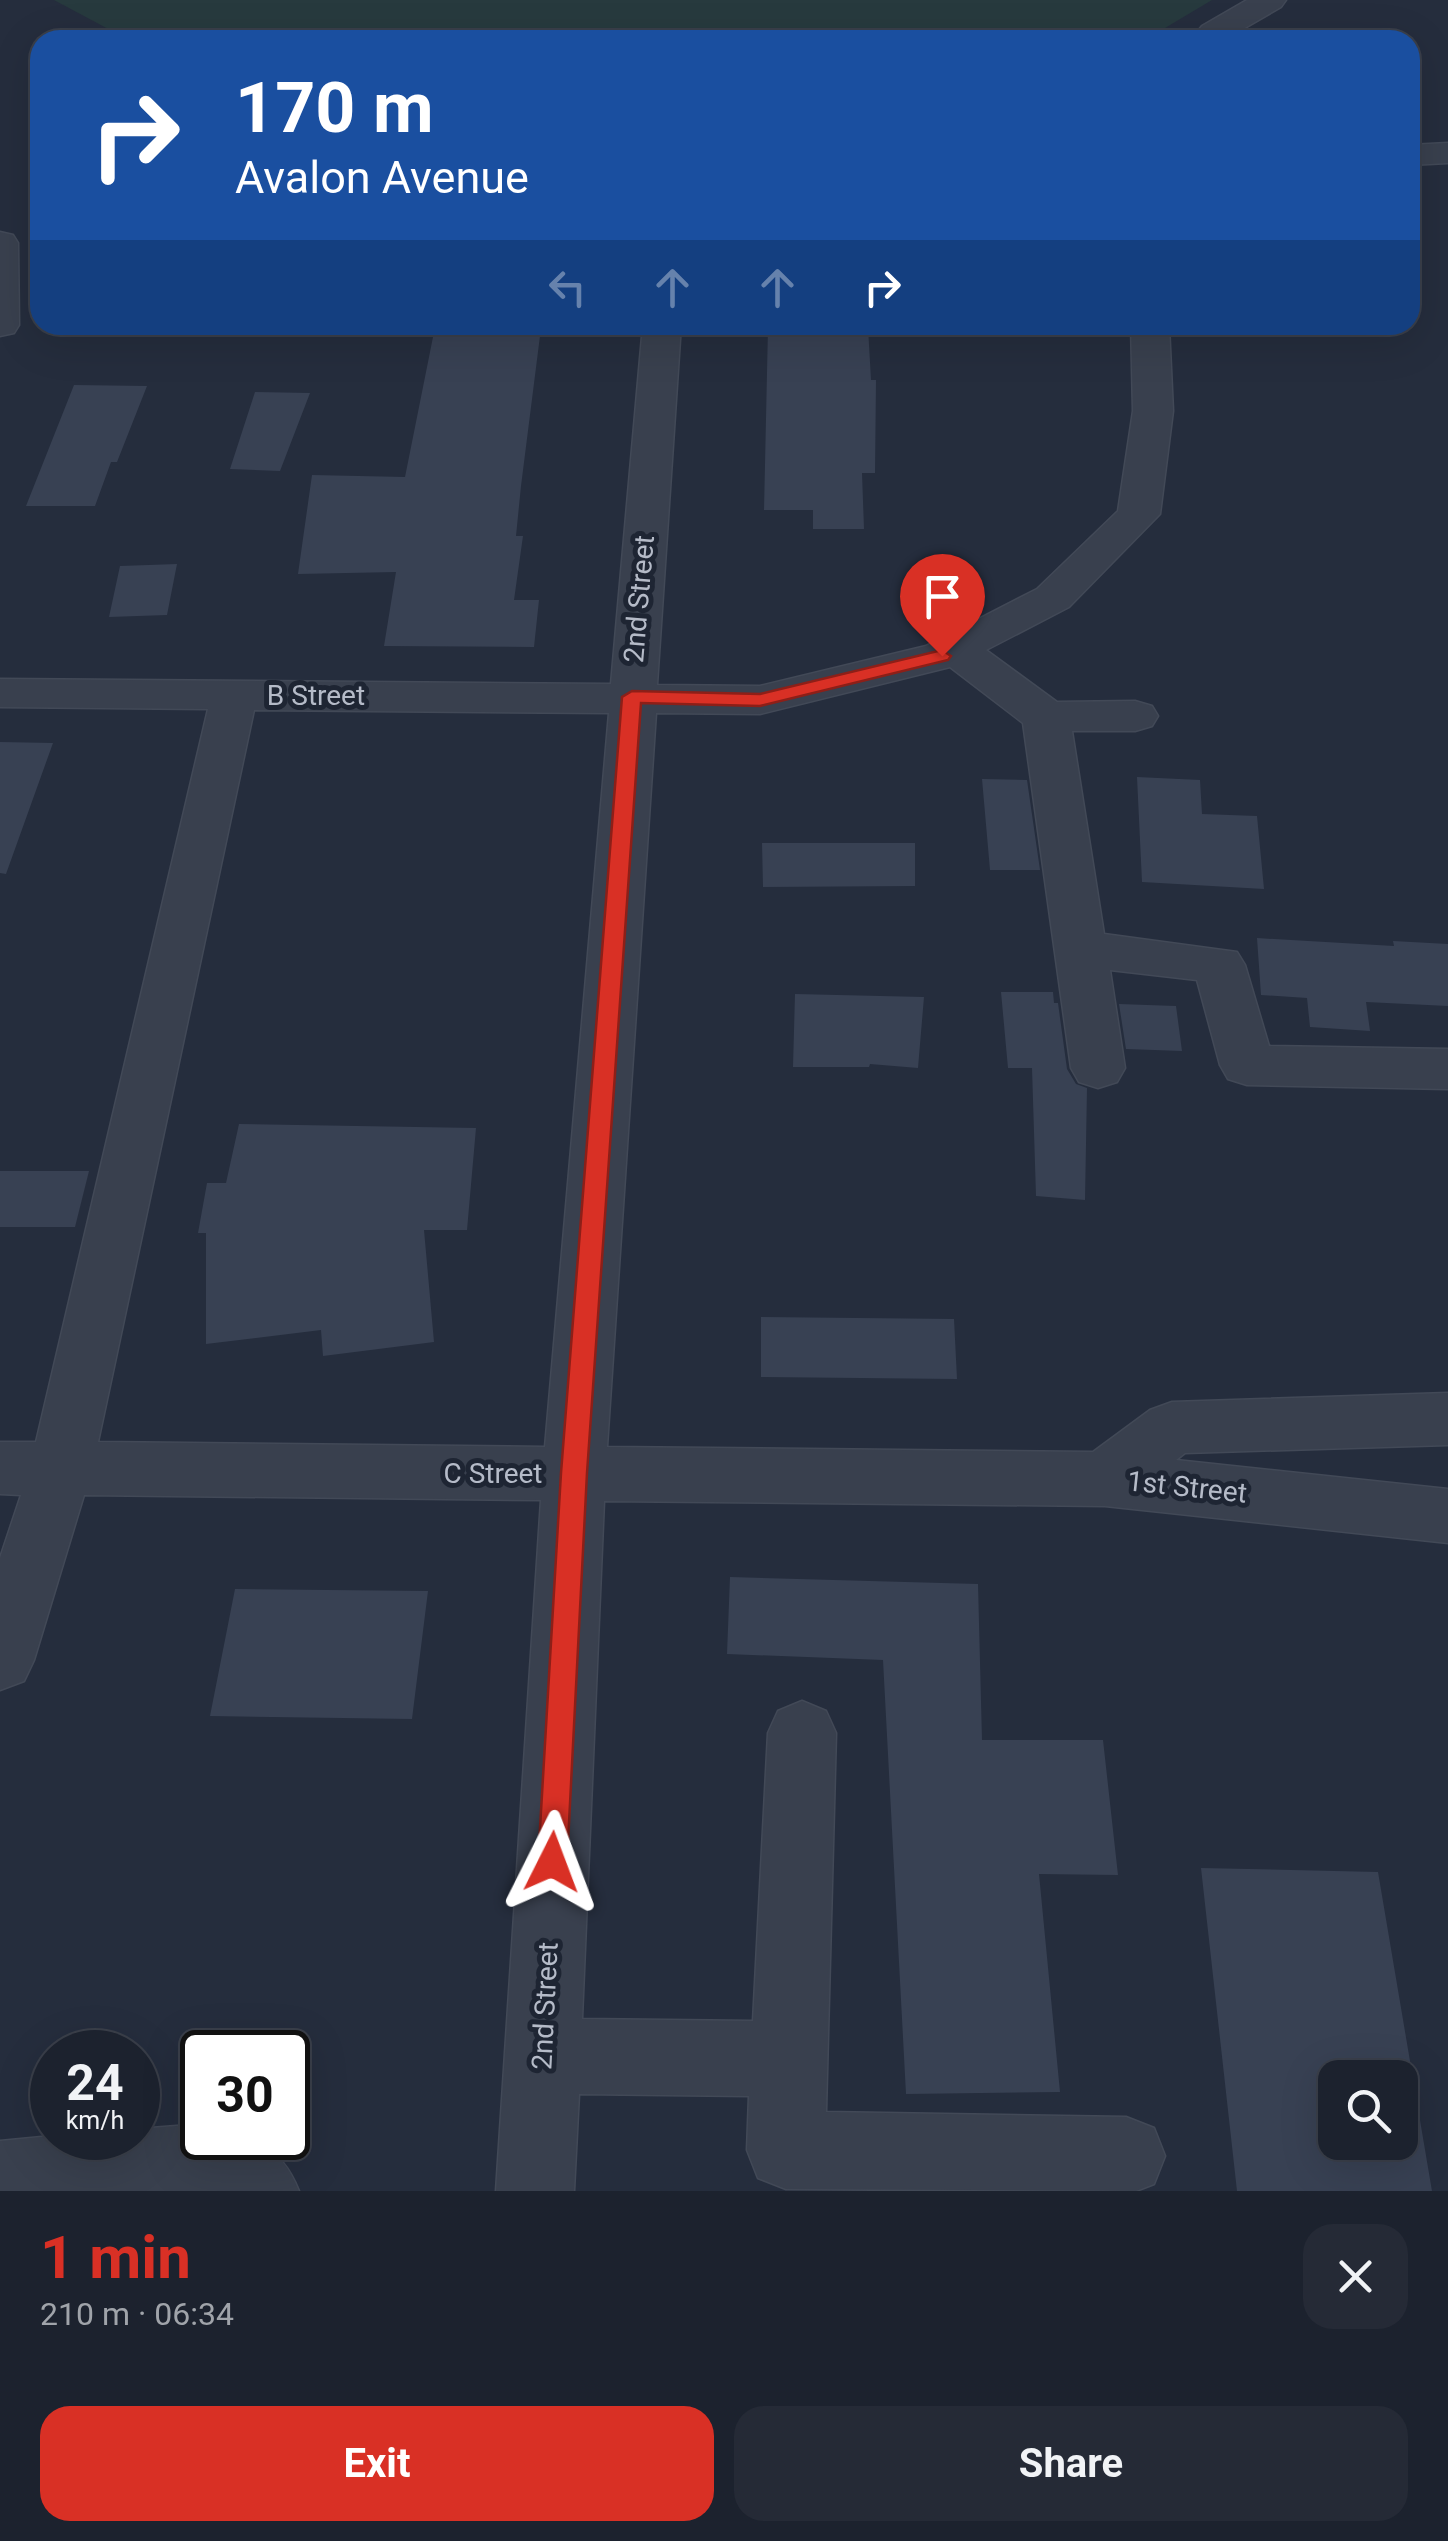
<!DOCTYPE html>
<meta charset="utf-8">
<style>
:root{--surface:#1c222e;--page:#252a36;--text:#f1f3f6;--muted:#a0a4aa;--line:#3a3f4a;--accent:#d93025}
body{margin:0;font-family:Roboto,sans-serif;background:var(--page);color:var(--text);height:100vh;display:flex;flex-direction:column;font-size:38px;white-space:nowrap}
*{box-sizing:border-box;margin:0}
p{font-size:32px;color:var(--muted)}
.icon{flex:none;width:55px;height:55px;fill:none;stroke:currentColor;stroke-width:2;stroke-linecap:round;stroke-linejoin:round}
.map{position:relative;height:2191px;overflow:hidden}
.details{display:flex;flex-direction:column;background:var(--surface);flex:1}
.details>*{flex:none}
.guide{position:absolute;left:30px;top:30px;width:1390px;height:305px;border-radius:30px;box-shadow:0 10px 40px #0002,0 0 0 2px var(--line);background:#1a4fa0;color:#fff;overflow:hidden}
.controls{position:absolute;left:1318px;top:2060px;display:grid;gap:20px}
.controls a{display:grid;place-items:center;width:100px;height:100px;border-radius:20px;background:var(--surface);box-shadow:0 10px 40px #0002,0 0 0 2px var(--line);font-size:50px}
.speed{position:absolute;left:30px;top:2030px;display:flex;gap:20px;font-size:50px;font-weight:700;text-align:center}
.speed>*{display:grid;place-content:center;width:130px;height:130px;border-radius:50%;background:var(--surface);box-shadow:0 10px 40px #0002,0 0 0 2px var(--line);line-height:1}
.speed small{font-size:25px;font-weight:400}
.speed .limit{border:5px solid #111;border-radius:15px;background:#fff;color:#111}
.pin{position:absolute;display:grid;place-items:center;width:85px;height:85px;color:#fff;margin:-102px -42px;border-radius:50% 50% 50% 0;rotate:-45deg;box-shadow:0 0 10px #0007}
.pin .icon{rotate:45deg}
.me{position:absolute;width:110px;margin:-55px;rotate:3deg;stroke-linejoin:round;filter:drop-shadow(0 0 8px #0008)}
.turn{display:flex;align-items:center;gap:35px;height:210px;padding:0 40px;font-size:45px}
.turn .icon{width:130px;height:130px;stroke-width:2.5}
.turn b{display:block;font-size:70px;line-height:85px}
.lanes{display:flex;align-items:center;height:95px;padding:0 40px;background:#0003;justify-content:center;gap:50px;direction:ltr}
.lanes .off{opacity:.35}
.round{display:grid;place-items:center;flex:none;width:105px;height:105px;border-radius:30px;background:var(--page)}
.overview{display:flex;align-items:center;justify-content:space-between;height:170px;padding:0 40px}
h1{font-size:60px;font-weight:700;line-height:75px;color:var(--accent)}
.primary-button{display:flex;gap:20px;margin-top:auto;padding:20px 40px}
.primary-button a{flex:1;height:115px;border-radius:30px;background:var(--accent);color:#fff;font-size:40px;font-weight:700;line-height:115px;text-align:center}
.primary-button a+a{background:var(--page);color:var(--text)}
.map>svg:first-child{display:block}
.green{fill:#273a3e}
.building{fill:#384153;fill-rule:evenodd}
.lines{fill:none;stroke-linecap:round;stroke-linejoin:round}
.minor-casing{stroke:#424957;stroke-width:3}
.minor{fill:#39404e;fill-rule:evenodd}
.route{fill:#d93025;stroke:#8d1f18;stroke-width:2.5}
.labels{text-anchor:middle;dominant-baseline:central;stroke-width:10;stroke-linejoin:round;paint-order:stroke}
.street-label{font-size:28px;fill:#b5bbc8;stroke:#1e2533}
</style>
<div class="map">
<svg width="1448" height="2191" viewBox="0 0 1448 2191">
<rect width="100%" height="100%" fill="#252d3d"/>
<path class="green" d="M54 0H1212L1155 34 1150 40H129Z"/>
<path class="building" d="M435 327 541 328 521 486 516 536H523L514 600H539L534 647 384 646 396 572 298 574 312 475 405 477Z
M768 327H868L871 380H876L875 473H862L864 529H813V510H764Z
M74 385 147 386 117 462H111L95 506H26Z
M255 392 310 393 280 471 230 469Z
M177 564 167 615 109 617 120 566Z
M0 742 53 743 6 874 0 873Z
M1137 777 1200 780 1202 814 1257 816 1264 889 1142 882Z
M982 779 1027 780 1040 870H990Z
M762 843H915V886L763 887Z
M1257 938 1394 946 1393 941 1448 944V1006L1366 1002 1370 1031 1310 1027 1307 998 1261 995Z
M1001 992H1053L1054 1003H1058L1067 1069 1076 1084 1087 1088 1085 1200 1036 1196 1032 1068H1008Z
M795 994 924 997 918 1068 870 1064 869 1067H793Z
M1119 1004 1176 1006 1182 1051 1126 1049Z
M239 1124 476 1128 467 1230H424L434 1342 323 1356 321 1330 206 1344V1233H198L207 1183H226Z
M0 1171H89L75 1227H0Z
M761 1317 954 1319 957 1379 761 1377Z
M730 1577 978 1584 982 1740H1103L1118 1875 1039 1874 1060 2092 906 2094 883 1660 727 1654Z
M235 1589 428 1591 412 1719 210 1716Z
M1201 1868 1378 1872 1432 2191H1237ZM1335 2078H1400V2142H1335Z"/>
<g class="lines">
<g class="minor-casing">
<path id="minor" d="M1247 0H1286L1281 7 1224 40H1191L1202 26Z
M1448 143V163L1410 165V145Z
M0 232 13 235 18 243 19 325 14 333 0 336Z
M643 325H681L657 685 760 686 926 646 1037 589 1118 511 1133 411 1131 325H1169L1173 411 1160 514 1069 607 986 650 1057 702 1135 701 1152 706 1158 716 1152 726 1135 731H1072L1104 934 1237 952 1245 965 1269 1046 1448 1049V1089L1247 1085 1228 1079 1220 1065 1197 980 1110 970 1125 1068 1117 1082 1098 1088 1079 1082 1071 1068 1023 723 950 667 760 714 656 713 607 1447 1093 1452 1150 1410 1172 1402 1448 1393V1445L1185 1453 1176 1460 1448 1489V1543L1105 1506 604 1501 582 2019 753 2021 768 1733 778 1711 802 1701 826 1711 836 1733 826 2112 1126 2117 1154 2128 1165 2156 1154 2184 1136 2191 786 2189 758 2178 747 2150 749 2096 579 2094 574 2191H496L541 1500 84 1495 34 1660 24 1681 0 1690V1558L21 1495 0 1494V1442H36L208 709 0 707V679L611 684ZM254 710 609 713 545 1447 98 1442Z
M202 2124V2138C252 2138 279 2141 299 2191H0V2141L52 2136 138 2138V2129Z"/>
</g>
<use href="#minor" class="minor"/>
</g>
<path class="route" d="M942 650 951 656 948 660 760 706 641 703 587 1473 567 1862 563 1871 552 1876 542 1871 538 1862 561 1473 622 697 632 691 760 694Z"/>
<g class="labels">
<g class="street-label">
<text transform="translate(639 599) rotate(-85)">2nd Street</text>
<text x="316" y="695">B Street</text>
<text x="493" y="1473">C Street</text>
<text transform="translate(1187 1487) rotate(6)">1st Street</text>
<text transform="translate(545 2006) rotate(-87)">2nd Street</text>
</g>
</g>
</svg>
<div class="controls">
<a><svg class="icon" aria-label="search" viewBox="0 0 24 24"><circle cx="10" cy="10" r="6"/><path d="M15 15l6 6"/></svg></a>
</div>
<div class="speed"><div>24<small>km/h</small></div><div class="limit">30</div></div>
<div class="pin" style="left:942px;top:656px;background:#d93025"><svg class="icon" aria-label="arrive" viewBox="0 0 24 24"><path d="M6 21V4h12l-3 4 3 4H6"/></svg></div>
<svg class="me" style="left:552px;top:1862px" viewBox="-20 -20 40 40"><path d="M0-17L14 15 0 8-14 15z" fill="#d93025" stroke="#fff" stroke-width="4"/></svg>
<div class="guide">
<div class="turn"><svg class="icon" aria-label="right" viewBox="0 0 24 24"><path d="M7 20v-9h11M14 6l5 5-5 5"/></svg><div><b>170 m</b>Avalon Avenue</div></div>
<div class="lanes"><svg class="icon off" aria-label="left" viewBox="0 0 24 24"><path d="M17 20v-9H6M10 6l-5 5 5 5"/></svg><svg class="icon off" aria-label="ahead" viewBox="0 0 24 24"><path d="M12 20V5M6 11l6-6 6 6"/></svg><svg class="icon off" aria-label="ahead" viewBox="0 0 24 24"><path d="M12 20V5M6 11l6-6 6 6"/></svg><svg class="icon" aria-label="right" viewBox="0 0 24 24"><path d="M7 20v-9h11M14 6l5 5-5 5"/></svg></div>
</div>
</div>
<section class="details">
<div class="overview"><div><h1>1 min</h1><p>210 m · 06:34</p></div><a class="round"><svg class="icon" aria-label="close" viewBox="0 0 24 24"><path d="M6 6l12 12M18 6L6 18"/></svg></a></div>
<div class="primary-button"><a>Exit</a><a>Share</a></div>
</section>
